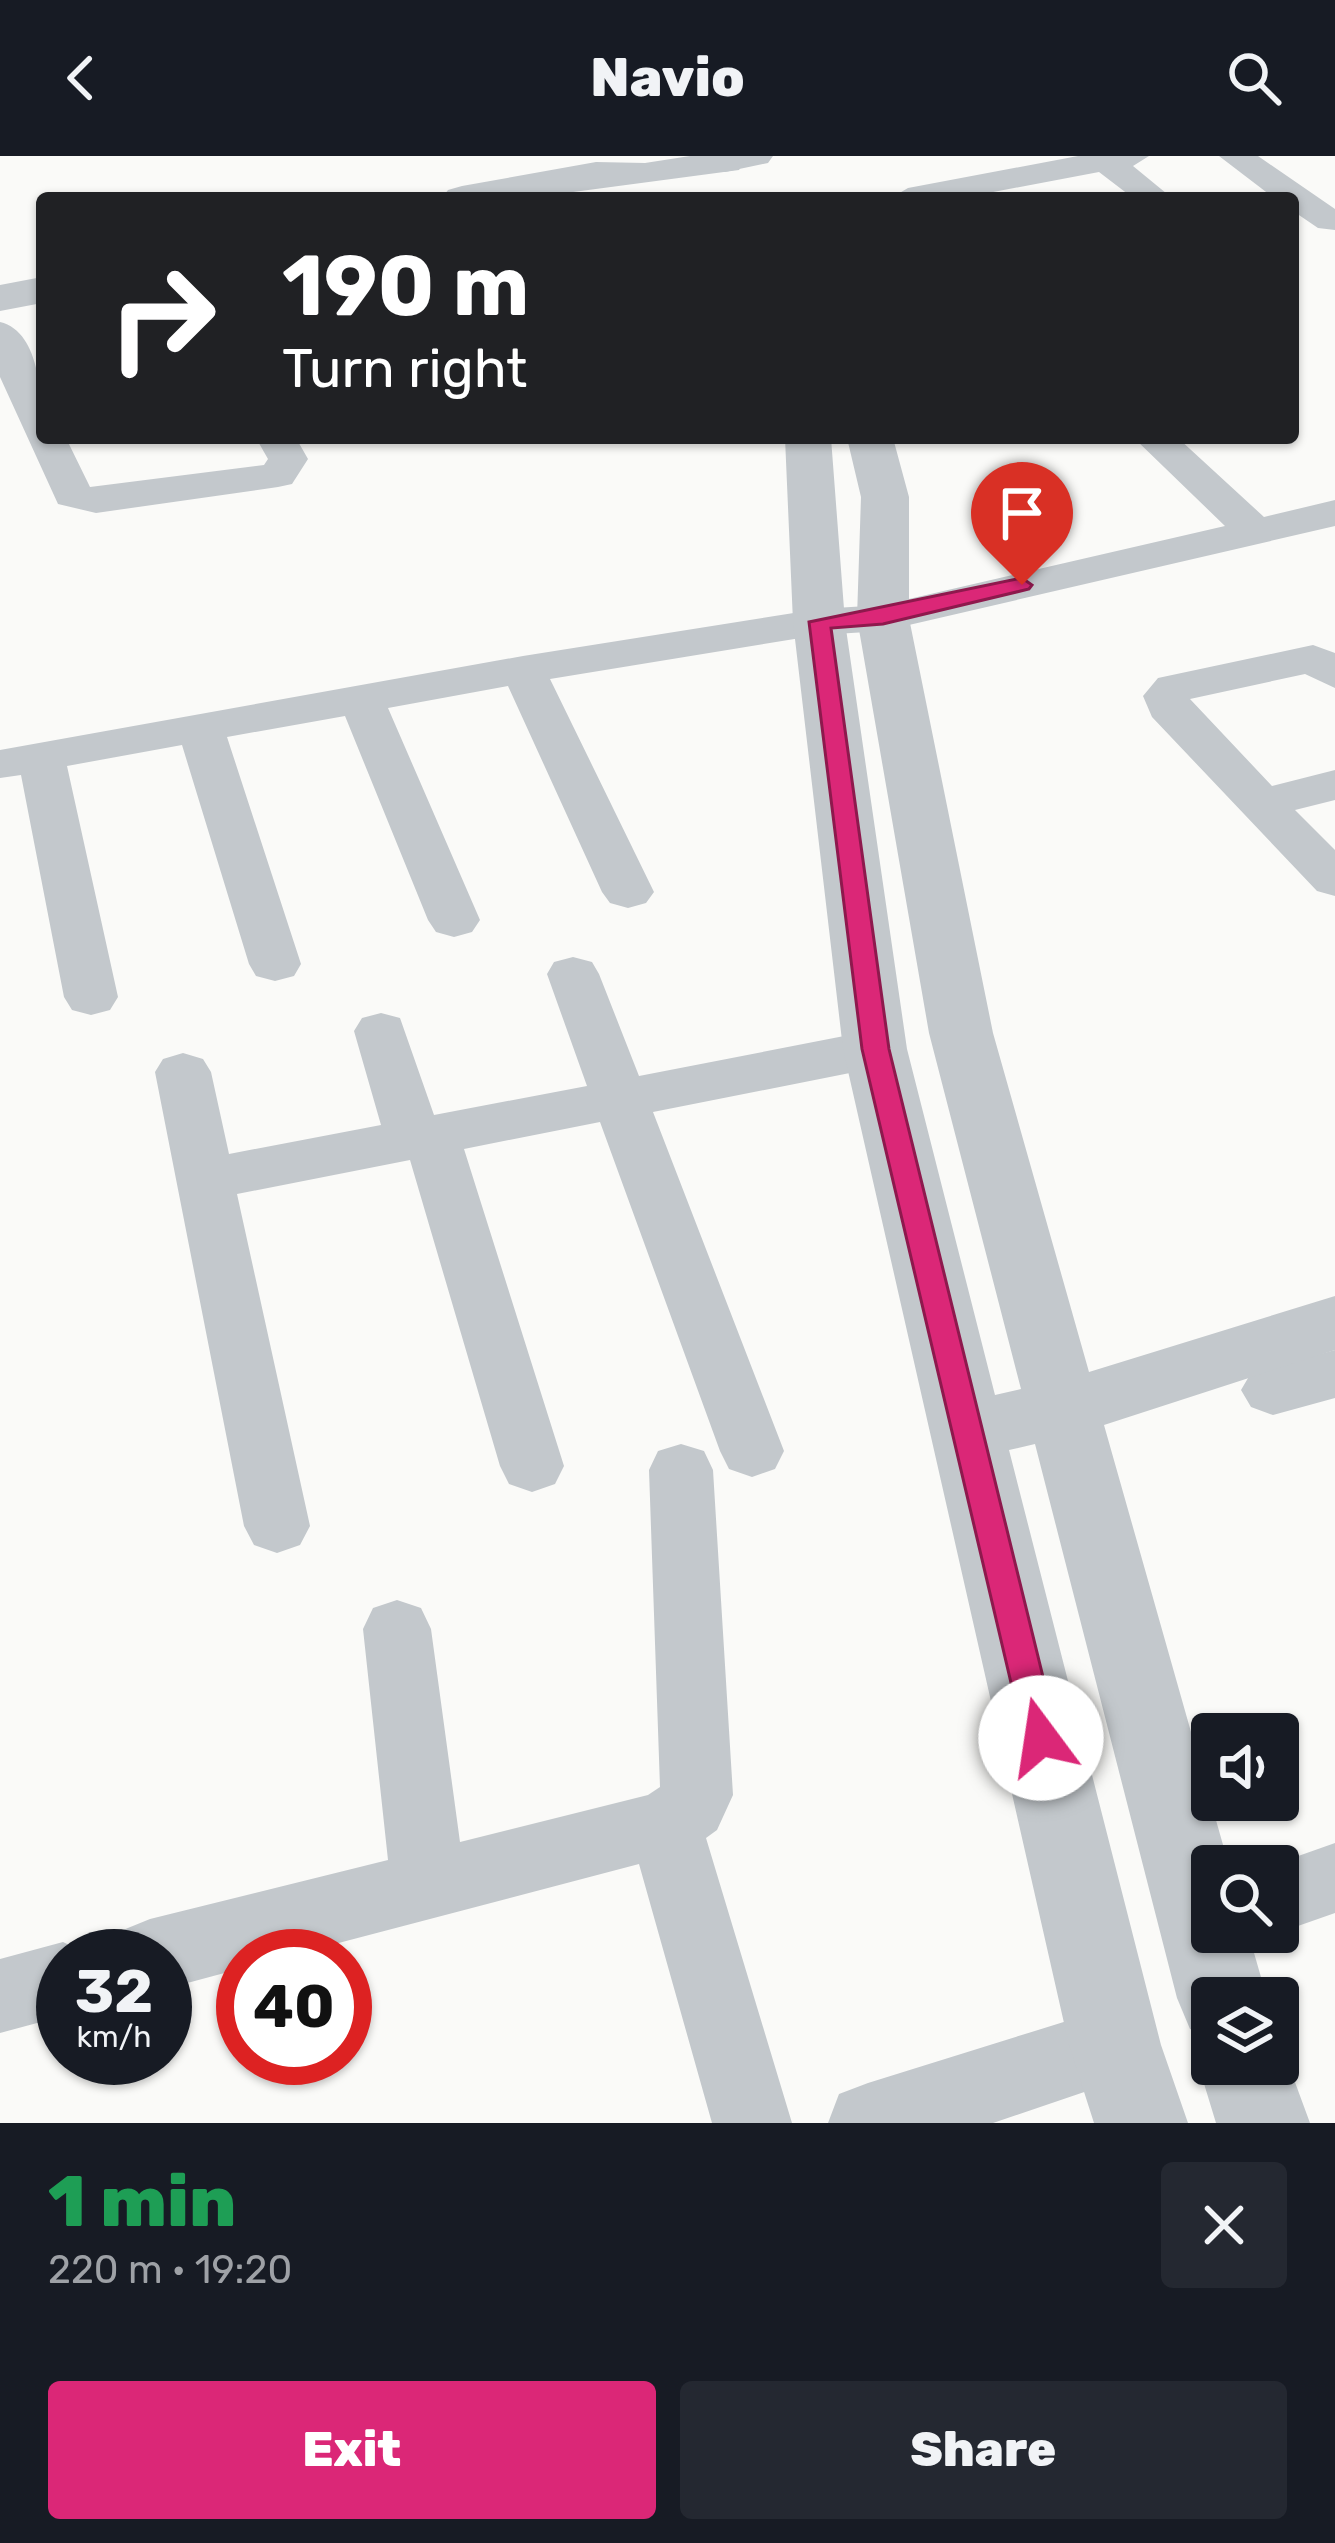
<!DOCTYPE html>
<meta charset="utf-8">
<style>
:root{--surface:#171b24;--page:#242831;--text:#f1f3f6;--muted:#9ea1a6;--accent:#db2777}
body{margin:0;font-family:Rubik,sans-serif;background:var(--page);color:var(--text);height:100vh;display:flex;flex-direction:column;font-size:45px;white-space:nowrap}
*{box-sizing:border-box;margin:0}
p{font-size:39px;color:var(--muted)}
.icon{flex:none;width:66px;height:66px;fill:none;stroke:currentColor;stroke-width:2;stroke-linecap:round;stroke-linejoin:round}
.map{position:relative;height:1967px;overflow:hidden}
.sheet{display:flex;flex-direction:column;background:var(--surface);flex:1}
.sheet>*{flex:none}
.top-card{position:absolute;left:36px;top:36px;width:1263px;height:252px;border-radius:12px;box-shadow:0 3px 9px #0004;background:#202124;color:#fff;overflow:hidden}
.buttons{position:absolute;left:1191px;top:1557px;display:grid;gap:24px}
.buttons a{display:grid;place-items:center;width:108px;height:108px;border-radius:12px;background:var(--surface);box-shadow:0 3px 9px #0004;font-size:60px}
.speed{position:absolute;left:36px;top:1773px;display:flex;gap:24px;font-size:60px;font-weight:700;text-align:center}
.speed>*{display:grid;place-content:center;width:156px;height:156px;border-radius:50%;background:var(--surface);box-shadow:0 3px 9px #0004;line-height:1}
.speed small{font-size:30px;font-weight:400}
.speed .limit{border:18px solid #d22;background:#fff;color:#111}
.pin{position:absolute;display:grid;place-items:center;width:102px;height:102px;color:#fff;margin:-123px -51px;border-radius:50% 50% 50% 0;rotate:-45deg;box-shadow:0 0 12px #0007}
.pin .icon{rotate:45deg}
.me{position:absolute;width:132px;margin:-66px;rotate:346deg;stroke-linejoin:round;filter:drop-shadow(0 0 9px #0008)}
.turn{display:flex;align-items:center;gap:42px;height:252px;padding:0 48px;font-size:54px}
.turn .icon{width:156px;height:156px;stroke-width:2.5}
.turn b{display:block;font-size:84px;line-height:102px}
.round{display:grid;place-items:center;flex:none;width:126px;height:126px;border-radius:12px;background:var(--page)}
.headline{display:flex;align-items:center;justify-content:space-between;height:204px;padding:0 48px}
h1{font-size:72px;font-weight:800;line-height:90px;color:#1e9e55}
.button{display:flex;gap:24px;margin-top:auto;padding:24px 48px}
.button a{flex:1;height:138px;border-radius:12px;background:var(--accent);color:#fff;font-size:48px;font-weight:800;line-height:138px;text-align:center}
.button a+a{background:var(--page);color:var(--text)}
header{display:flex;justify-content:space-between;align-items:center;height:156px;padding:0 48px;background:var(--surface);font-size:54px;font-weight:800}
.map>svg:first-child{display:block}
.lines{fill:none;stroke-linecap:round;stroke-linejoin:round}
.minor{fill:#c3c8cc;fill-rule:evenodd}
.tertiary{fill:#c3c8cc;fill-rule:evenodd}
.route{fill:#db2777;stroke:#8e194d;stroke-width:3}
</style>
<header><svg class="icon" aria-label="back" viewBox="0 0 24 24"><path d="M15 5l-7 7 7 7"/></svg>Navio<svg class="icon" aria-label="search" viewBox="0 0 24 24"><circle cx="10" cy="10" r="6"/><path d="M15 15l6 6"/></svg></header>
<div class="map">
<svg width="1335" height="1967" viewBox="0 0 1335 1967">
<rect width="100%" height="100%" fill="#fafaf8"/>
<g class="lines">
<path class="minor" d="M712 0H773L768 7 725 16 713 13 708 6Z
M1078 0H1149L1133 10 1172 42H1133L1099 16 962 42H891L908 32Z
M1219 0H1258L1335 53V74L1318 72 1293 55V42H1274Z
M0 166C42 176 42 247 42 282H66L90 331 264 309 268 303 256 282H296L308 303 292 328 278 331 96 357 58 348 0 221Z
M1134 282H1178L1264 361 1335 344V370L883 475 819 479 550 523 654 736 646 747 628 752 610 747 602 736 508 530 388 552 480 764 472 776 454 781 436 776 428 764 345 560 227 581 301 808 294 820 275 825 256 820 249 808 182 589 67 610 118 841 110 854 91 859 72 854 64 841 21 619 0 622V594L523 500 819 453 883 449 1225 370Z
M1313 489 1335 497V532L1305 518 1190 543 1272 630 1335 614V644L1295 654 1335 694V740L1317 735 1152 561 1143 540 1158 522Z
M573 801 592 806 599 818 639 920 875 874 894 880 902 893 894 906 875 912 653 956 784 1295 775 1313 752 1321 729 1313 720 1295 600 966 464 993 564 1310 555 1328 532 1336 509 1328 500 1310 410 1004 237 1038 310 1370 300 1389 277 1397 254 1389 244 1370 155 916 163 903 183 897 203 903 211 916 229 998 381 969 354 875 362 862 381 857 400 862 434 959 587 930 547 818 554 806Z
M1335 1194V1242L1273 1259 1251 1251 1241 1234 1251 1217Z
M681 1288 704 1295 713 1314 733 1639 717 1674 706 1682 792 1967H712L639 1708 289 1800H243V1812L165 1833V1800H112L123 1774 150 1763 388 1704 363 1473 373 1452 397 1444 421 1452 431 1473 460 1686 648 1639 660 1631 649 1314 658 1295Z
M1335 1687V1757L1278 1777 1275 1776 1278 1710H1270Z
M63 1786 92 1800H63V1860L0 1877V1803Z
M1115 1850 1143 1862 1154 1889 1143 1916 993 1967H828L839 1938 868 1927Z"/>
<path class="tertiary" d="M690 0H740L744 6 739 14 528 42H442L448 34 462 30 596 6 645 7Z
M42 121V147L0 155V129Z
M785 282H831L845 466 907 893 995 1239 1021 1233 929 877 857 462 861 341 847 282H893L909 341V462L993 877 1089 1216 1335 1140V1194L1104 1269 1229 1710H1212V1776H1248L1267 1842H1212V1908H1278V1880L1310 1967H1216L1198 1908 1210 1880 1190 1873 1177 1842 1035 1288 1009 1294 1161 1889 1188 1967H1094L1069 1889 843 893 793 466Z"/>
</g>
<path class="route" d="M1022 422 1032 429 1029 433 883 468 831 472 889 893 1058 1582 1053 1592 1041 1597 1029 1592 1024 1582 862 893 809 466Z"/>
</svg>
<div class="buttons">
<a><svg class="icon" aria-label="sound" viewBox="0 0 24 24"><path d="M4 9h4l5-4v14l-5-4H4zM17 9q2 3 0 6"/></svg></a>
<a><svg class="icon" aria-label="search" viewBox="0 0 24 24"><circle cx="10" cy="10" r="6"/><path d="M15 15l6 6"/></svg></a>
<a><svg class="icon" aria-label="layers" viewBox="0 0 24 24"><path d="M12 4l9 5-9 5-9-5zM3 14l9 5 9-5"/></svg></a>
</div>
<div class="speed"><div>32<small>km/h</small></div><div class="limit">40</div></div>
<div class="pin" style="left:1022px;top:429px;background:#d93025"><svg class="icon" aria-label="arrive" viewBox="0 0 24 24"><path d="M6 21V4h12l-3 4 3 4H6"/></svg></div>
<svg class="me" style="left:1041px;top:1582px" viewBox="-20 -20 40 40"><circle r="19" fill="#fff"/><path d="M0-13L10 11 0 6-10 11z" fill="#db2777"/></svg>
<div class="top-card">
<div class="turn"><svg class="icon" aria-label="right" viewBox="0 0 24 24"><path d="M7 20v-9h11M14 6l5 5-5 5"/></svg><div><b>190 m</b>Turn right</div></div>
</div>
</div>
<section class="sheet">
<div class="headline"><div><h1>1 min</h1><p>220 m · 19:20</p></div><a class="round"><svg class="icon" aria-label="close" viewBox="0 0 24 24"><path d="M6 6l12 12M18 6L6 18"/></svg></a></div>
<div class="button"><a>Exit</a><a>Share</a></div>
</section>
